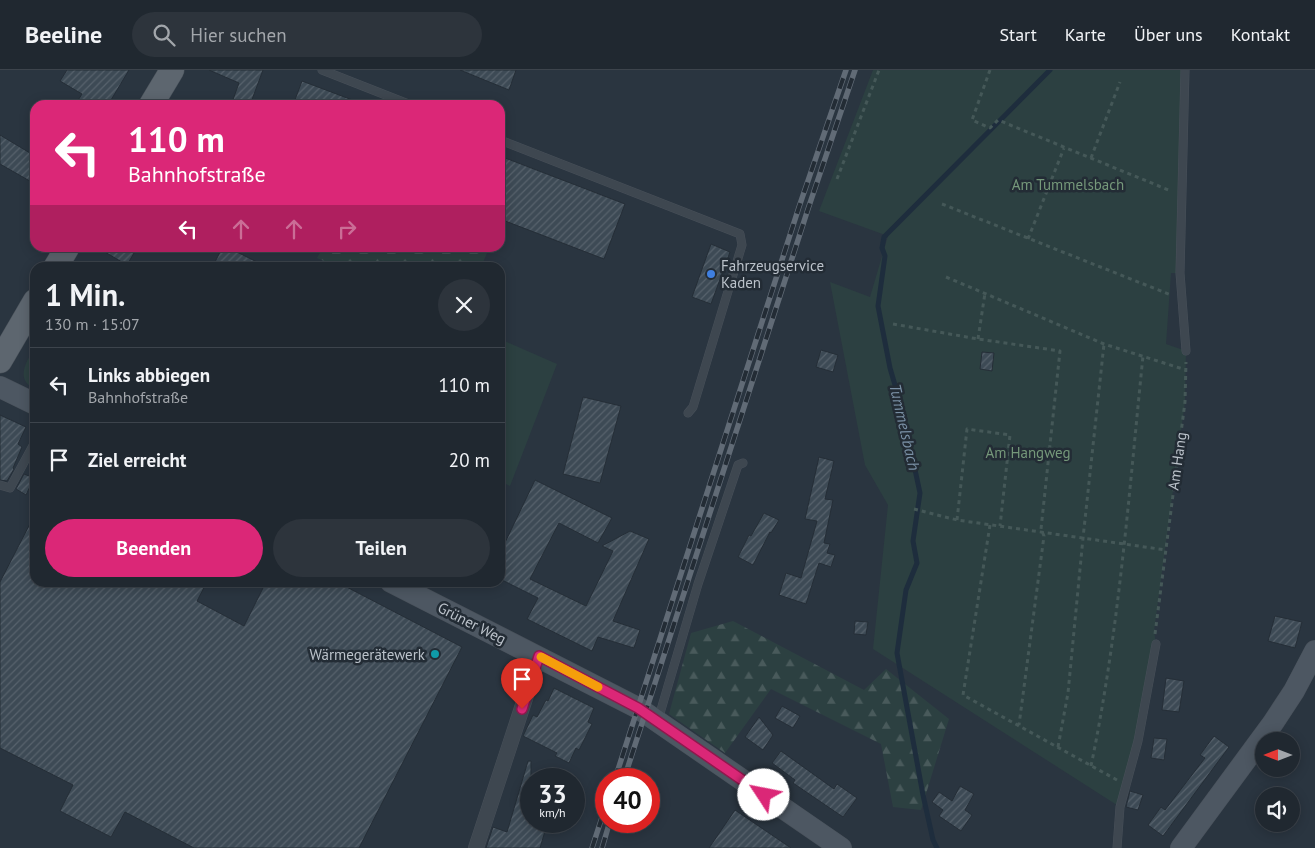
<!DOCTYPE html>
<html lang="de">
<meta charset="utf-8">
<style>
:root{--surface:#202830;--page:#2d343c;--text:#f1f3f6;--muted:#a2a6ab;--line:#3d444c;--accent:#db2777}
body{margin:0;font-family:"PT Sans",sans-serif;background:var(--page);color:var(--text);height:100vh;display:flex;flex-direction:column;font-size:19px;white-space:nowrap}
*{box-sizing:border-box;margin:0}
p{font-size:16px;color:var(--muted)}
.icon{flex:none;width:28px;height:28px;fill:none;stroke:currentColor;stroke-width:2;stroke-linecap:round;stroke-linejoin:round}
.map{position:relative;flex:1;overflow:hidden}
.drawer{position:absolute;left:30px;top:192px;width:475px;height:325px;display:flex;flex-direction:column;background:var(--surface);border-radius:15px;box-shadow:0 2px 12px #0003,0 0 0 1px var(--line)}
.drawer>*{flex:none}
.banner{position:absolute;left:30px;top:30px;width:475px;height:152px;border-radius:15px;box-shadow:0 2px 12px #0003,0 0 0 1px var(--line);background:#db2777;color:#fff;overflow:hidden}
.needle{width:32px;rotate:270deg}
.buttons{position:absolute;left:1255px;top:662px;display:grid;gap:10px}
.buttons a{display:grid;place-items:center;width:45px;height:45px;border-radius:50%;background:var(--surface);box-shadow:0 2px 12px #0003,0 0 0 1px var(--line);font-size:25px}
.speed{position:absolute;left:520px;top:698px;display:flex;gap:10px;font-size:25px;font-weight:700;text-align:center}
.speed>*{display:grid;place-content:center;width:65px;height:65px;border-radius:50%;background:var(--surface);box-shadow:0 2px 12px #0003,0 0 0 1px var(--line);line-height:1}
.speed small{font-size:12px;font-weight:400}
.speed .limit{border:8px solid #d22;background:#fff;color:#111}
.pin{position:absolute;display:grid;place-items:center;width:42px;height:42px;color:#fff;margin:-51px -21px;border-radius:50% 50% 50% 0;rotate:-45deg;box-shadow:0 0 5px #0007}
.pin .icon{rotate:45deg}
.me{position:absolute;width:55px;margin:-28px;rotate:304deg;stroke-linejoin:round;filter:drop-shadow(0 0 4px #0008)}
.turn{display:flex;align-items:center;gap:18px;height:105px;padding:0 15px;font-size:22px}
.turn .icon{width:65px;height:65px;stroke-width:2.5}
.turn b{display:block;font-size:35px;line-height:42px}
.lanes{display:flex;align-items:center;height:48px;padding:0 15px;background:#0003;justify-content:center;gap:25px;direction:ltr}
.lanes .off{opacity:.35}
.round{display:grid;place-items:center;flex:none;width:52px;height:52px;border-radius:26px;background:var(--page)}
.head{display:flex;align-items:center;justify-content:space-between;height:85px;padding:0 15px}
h1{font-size:30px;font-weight:800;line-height:38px}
.cta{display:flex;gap:10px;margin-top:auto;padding:10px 15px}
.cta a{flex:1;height:58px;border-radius:30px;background:var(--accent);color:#fff;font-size:20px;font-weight:800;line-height:58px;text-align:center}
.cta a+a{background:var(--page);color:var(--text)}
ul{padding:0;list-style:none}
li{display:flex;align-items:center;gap:15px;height:75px;padding:0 15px;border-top:1px solid var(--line)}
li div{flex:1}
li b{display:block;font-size:19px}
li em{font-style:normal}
header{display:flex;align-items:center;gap:30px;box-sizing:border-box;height:70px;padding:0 25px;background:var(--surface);border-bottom:1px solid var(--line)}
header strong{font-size:24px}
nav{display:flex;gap:28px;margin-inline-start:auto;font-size:18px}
.search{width:350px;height:45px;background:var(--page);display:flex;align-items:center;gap:12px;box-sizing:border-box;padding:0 18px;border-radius:28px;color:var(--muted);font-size:19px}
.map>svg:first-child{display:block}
.forest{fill:url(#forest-firs)}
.green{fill:#2c4041}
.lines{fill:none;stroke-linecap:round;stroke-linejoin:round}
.stream{stroke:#1e2d3d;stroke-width:5}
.building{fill:url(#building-hatch);stroke:#252e37}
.lane-casing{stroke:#485059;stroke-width:9}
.street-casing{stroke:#485059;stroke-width:16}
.secondary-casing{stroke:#485059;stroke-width:22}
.primary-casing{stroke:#485059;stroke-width:25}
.path{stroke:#455858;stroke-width:3;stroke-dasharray:4 4;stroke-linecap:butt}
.lane{stroke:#3e4750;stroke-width:8}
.street{stroke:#3e4750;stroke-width:15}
.secondary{stroke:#4d5762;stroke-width:21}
.primary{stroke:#5d666f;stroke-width:24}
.rail-casing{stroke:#616b76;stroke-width:5.5}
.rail{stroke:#232c35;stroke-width:4;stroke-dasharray:11;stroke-linecap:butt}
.route-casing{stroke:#8e194d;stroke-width:12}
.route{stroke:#db2777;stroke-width:9}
.slow{stroke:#f59e0b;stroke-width:9}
.shop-dot{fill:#3f7fe0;stroke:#232c35;stroke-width:2}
.culture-dot{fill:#0f9aa8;stroke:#232c35;stroke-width:2}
.labels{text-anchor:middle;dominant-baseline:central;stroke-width:5;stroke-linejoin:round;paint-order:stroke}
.park-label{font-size:15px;fill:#75987a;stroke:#232c35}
.poi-label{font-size:15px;fill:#bbc2ca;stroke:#232c35;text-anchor:start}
.street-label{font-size:15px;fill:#bbc2ca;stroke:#232c35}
.water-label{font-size:16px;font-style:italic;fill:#798fa4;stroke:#232c35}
</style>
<header>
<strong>Beeline</strong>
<div class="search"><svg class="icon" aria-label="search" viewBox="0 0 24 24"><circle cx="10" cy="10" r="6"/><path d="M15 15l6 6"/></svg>Hier suchen</div>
<nav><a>Start</a><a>Karte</a><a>Über uns</a><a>Kontakt</a></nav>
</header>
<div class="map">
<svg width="1315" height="778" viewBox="0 0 1315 778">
<defs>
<pattern id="forest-firs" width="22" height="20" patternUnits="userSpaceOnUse" patternTransform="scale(1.25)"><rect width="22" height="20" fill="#2c4041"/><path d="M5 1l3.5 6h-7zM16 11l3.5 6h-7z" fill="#495a5b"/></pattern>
<pattern id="building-hatch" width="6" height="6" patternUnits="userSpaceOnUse" patternTransform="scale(1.25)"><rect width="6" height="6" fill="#3d4a55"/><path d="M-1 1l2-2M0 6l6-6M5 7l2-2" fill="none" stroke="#57626c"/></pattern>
</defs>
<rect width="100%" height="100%" fill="#2a3540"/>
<path class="forest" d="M323 178H489L481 197H338L317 188Z
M733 551 864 620 886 599 949 649 921 740 893 737 881 674 771 619 725 683 669 644 691 563Z"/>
<path class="green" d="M873 0H1185L1180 203H1171L1166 274 1186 281 1185 332 1154 561 1156 574 1120 737 873 579 888 435 865 395 830 212 870 227 888 166 819 141Z
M500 269 557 294 510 416 500 411Z
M35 277V319C14 309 27 291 35 277Z"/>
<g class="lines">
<path class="stream" d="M937 778 933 770 923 725 897 583 906 520 917 493 913 471 920 423 902 339 890 298 878 236 885 186 882 178 884 167 1050 0"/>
</g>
<path class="building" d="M67 0H129L108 35H75L82 24 60 11Z
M209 0H263L250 35H231L239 13Z
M460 0H516L509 20Z
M302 11 363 34V35H293Z
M0 65 35 86V114L0 94Z
M500 86 625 134 604 189 500 149Z
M711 174 730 182 711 234 692 227Z
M98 178H137L127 195Z
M222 178H229L269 198H212Z
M821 280 838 285 833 302 816 297Z
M982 282 994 283 992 301 980 299Z
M583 327 621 336 600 413 563 404Z
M0 345 26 357 18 374 22 377 13 398 14 399 7 411 0 410Z
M819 387 834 391 825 429 833 430 824 473 830 474 827 483 835 485 831 497 819 493 806 534 779 525 786 503 801 508 817 451 805 449Z
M24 404 34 408 26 425 16 419Z
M535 410 612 448 598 473 559 453 530 509 586 536 613 481 602 476 630 461 649 469 613 551 640 560 634 578 598 567 592 581 527 549 538 528 500 509V483Z
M764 443 779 450 771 463 770 462 753 495 738 487 749 465 751 466Z
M35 444V512H207L197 531 244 556 266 512H337L462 577 359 778H194L125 742 111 767 60 741 73 715 0 678V512Z
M1275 546 1302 552 1295 578 1268 571Z
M855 551 868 552 866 565 854 564Z
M1166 608 1184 611 1179 642 1162 640Z
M554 618 594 638 588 652 592 654 579 680 576 678 569 693 555 686 557 683 523 666 533 645 537 647 546 630 548 631Z
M782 636 800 646 793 658 775 648Z
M759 647 773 665 763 680 745 667Z
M1214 666 1229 677 1163 766 1148 755 1161 737 1165 740 1205 688 1200 685Z
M1154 668 1167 669 1164 690 1151 688Z
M781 681 834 719 837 714 857 728 843 747 793 713 795 710 772 693Z
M528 691H531V751H548L540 778H486L493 757 507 762Z
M960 716 974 724 965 740 972 745 961 761 939 746 943 740 932 732 939 722 952 731Z
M1130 721 1143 725 1138 740 1126 737Z
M735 740 791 778H709Z"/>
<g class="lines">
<g class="lane-casing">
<path id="lane" d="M322 0 411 35
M1185 0 1180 203 1186 281
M500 70 740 164 742 175 693 337 688 343
M0 415 10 418 35 372
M658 650 698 514 738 395 743 393
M1117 778 1120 737 1138 671 1156 574"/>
</g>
<g class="street-casing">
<path id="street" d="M476 778 539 586"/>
</g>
<g class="secondary-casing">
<path id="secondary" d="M0 317 35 334
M391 512 638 638 841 778
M1181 778 1273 653 1294 621 1315 581"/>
</g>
<g class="primary-casing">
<path id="primary" d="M151 35 172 0
M55 198 67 178
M0 291 35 231"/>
</g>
<path class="path" d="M990 0 972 50 990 58 998 50 1171 121
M1091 88 1120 12
M837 109 879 0
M942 134 1171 225
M1028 169 1064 78
M946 207 1104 274 1186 300
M30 214 35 206
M893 254 978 269 1060 281 1041 459 1044 466 1019 655
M978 269 985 223
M914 439 957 450 1166 480
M957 450 967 359 1010 365 1000 456
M990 455 963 625 1117 710
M1155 564 1185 332 1186 292
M1058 677 1068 623 1083 468 1104 274
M1091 696C1119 561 1129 423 1143 286"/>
<use href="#lane" class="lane"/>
<use href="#street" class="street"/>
<use href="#secondary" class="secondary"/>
<use href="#primary" class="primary"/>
<g class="rail-casing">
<path id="rail" d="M615 709 799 137 846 0
M624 709 808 139 855 0
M592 778 606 735
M602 778 610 751"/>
</g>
<use href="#rail" class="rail"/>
</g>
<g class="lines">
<g class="route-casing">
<path id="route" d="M522 639 539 586 638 638 764 725"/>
</g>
<use href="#route" class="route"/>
<path class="slow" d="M541 587 598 617"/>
</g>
<circle class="shop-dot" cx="711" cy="204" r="5"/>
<circle class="culture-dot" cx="435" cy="584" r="5"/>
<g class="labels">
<g class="park-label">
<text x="1068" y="114">Am Tummelsbach</text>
<text x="1028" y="382">Am Hangweg</text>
</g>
<g class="poi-label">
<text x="721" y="195">Fahrzeugservice<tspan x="721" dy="17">Kaden</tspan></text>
<text x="425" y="584" text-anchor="end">Wärmegerätewerk</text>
</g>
<g class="street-label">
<text transform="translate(1177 391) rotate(-82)">Am Hang</text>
<text transform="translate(472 553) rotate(27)">Grüner Weg</text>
</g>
<g class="water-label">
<text transform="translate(905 357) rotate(77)">Tummelsbach</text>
</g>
</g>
</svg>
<div class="buttons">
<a><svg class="needle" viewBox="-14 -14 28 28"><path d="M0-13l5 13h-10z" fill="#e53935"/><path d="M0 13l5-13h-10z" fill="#a2a6ab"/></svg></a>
<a><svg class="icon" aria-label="sound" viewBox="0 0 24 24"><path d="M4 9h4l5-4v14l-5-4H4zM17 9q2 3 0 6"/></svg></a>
</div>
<div class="speed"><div>33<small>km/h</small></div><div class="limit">40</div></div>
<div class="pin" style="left:522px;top:639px;background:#d93025"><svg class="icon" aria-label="arrive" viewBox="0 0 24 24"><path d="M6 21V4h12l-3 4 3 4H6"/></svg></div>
<svg class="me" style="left:764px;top:725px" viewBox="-20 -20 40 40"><circle r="19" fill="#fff"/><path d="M0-13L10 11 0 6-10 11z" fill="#db2777"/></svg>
<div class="banner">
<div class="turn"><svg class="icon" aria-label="left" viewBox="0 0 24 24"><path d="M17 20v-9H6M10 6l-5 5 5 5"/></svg><div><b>110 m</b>Bahnhofstraße</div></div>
<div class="lanes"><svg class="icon" aria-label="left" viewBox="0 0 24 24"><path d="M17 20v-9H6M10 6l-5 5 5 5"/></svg><svg class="icon off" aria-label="ahead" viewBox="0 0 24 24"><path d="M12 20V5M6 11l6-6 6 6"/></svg><svg class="icon off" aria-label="ahead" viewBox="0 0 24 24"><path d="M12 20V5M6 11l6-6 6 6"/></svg><svg class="icon off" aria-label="right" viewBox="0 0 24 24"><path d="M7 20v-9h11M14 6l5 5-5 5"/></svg></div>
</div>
<section class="drawer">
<div class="head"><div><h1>1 Min.</h1><p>130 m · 15:07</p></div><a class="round"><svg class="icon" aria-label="close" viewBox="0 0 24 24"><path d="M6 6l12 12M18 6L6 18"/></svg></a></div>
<ul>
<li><svg class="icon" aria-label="left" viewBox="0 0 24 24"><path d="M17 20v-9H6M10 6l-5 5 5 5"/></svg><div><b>Links abbiegen</b><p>Bahnhofstraße</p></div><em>110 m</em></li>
<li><svg class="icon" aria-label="arrive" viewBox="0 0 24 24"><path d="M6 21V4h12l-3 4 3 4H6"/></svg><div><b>Ziel erreicht</b></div><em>20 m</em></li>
</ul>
<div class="cta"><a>Beenden</a><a>Teilen</a></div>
</section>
</div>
